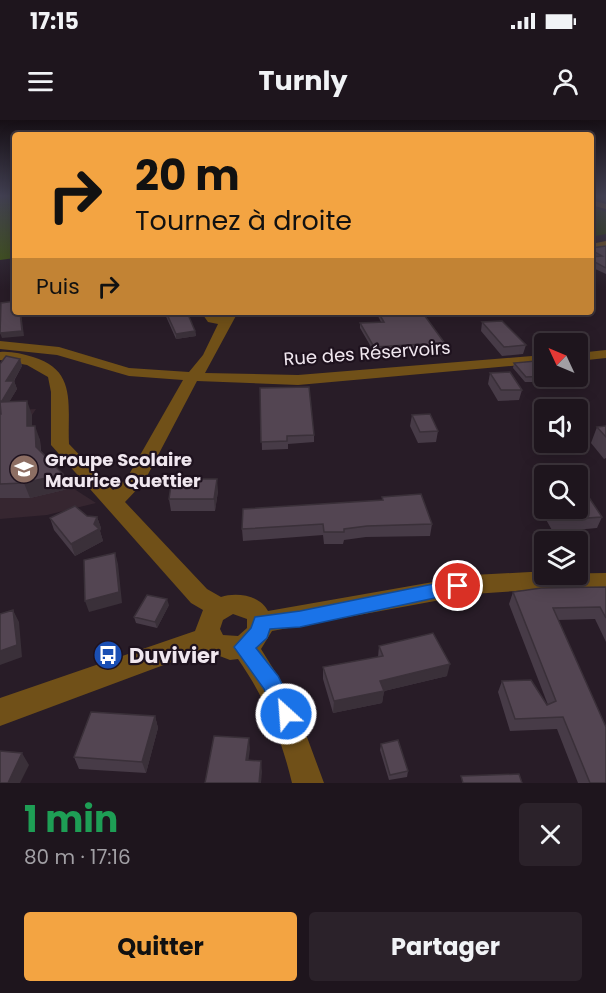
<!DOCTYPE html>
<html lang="fr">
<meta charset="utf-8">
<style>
:root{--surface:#1e151d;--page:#2b222a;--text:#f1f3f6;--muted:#a19fa4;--line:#3c343b;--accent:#f3a442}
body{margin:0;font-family:Poppins,sans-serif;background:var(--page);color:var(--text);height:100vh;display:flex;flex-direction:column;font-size:22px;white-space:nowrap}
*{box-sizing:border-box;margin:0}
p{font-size:20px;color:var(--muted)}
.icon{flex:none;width:33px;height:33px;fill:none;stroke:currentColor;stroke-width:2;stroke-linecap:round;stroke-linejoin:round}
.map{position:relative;height:663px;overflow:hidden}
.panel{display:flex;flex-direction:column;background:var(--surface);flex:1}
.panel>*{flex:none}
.banner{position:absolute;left:12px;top:12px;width:582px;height:183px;border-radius:6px;box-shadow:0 3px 15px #0003,0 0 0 2px var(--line);background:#f3a442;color:#111;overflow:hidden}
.needle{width:39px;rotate:314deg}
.controls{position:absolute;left:534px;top:213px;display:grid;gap:12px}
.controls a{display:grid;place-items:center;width:54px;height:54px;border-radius:6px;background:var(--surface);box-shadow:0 3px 15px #0003,0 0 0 2px var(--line);font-size:30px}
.pin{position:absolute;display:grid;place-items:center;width:51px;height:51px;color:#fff;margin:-26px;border:3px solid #fff;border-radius:50%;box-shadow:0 2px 6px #0007}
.me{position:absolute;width:66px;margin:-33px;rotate:334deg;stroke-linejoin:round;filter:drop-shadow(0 0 4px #0008)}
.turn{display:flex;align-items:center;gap:21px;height:126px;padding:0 24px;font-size:27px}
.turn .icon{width:78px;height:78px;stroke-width:2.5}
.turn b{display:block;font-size:42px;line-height:51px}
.then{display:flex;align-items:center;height:57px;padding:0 24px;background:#0003;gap:12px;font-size:22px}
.round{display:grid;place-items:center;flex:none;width:63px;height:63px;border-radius:6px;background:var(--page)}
.overview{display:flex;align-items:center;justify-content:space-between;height:102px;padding:0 24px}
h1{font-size:36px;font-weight:700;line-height:45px;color:#1e9e55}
.action{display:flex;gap:12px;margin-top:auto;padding:12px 24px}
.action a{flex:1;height:69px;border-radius:6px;background:var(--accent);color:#111;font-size:24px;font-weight:700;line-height:69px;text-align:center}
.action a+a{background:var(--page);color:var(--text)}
.status{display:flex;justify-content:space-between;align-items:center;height:42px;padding:0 30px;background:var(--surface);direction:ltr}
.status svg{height:16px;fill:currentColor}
header{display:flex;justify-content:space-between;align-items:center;height:78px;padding:0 24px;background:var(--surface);font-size:27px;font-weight:700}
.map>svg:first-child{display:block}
.education{fill:#362630}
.green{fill:#2a3a08}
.forest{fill:#3f550d}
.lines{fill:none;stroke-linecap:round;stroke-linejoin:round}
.minor{fill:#705018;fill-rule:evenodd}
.wall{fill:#473b47}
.shaded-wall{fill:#3a3039}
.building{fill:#534552;stroke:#3a3039;stroke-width:1.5}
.route{fill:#1a73e8;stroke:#114b97;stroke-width:1.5}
.labels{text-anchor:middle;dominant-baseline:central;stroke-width:4.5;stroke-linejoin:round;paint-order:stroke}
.street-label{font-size:18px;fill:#f0e7ef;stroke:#1e121e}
.poi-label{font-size:18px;font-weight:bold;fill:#f0e7ef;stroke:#1e121e;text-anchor:start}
.near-poi-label{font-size:21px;font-weight:bold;fill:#f0e7ef;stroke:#1e121e;text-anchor:start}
</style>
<div class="status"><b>17:15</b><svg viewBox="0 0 49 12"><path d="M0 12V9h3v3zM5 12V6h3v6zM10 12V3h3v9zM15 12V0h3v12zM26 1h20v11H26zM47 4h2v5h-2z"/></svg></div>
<header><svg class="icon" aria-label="menu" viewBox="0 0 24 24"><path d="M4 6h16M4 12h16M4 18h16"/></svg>Turnly<svg class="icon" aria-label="person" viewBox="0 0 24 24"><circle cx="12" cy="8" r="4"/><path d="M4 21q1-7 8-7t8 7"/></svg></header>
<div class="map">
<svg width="606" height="663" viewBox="0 0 606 663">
<rect width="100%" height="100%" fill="#281c27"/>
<path class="education" d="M36 289 32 295V320H40L41 342 54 356 96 383 47 395 0 399V291Z"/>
<path class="green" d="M591 86 606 92V114L591 117Z"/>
<path class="forest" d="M0 76H15V138L0 140Z"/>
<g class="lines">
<path class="minor" d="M591 80 606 84V89L591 85Z
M606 121V127L591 130V124Z
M201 192H213L216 196 223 197 226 192H238L205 253 298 255 544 235V243L298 265 197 261 144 362 125 382 207 469 221 477C236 472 260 475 268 491L473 455 530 452H544V454L606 453V471L530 470 473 474 272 511 261 529 294 582 324 663H292C281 617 265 578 238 539L230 540 204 530 0 606V578L195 511 203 490 191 483 51 325V272L48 257 27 245 0 240V232C11 231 22 234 33 237 78 250 67 287 69 324L113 370 127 358 183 260 129 256 57 235 0 229V221L59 227 129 248 189 252 203 235 218 204 208 202ZM233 494 247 499V508L238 516 223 515 220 509 223 500Z
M606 230V238L578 241V233Z"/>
</g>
<path class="wall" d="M591 76H606V82Z
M606 126V154L591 147V137H592L591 136V128Z
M164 192H187L195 211 196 216 176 219Z
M376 192H422L449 229 448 234 427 236 423 229 374 232 360 208V203L381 202Z
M482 202 526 225 523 234 502 236 481 211Z
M20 239 22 246 14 261 17 269 9 282 32 295V306L40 320 41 331 63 354 68 369 30 378H0V294H1V289L0 290V244Z
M514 243 550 256 549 262H525L513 248Z
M490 253 522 270 519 280 498 281 488 264Z
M260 268 314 315V322L288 324V329L262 330Z
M412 295 438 311 436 322 418 323 410 306Z
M606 306V338L604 339 591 323 597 307Z
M218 371 215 391H171L169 379Z
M543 375H544V388H578L602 397 597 408 553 412 539 387Z
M382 377 432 404 430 416 366 417 344 420 343 424H324L323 415 243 421 242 409 382 380Z
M87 396 97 397 101 408 100 411 103 421 75 436 54 410 50 398Z
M606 467V522L595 499 558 500 606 663H578L557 609 510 611 498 572 502 561 547 585H548L509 484 513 472Z
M169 485 157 508 136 503 134 497Z
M379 526 447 556 384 571 382 583 333 593 323 559V547L378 537Z
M155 596 158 608 146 653 79 649 74 637Z
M381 624 408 651 407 657 389 660 380 630Z"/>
<path class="shaded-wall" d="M20 192H21L24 216 2 218 0 213Z
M195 211 196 216 176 219V214Z
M20 239 22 246 9 269 14 261 17 269 5 289 2 281 6 261Z
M27 281 32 295V321L27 306Z
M35 306 40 320 41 342 36 327Z
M63 354 68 369 30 378 24 363Z
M217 359 218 371 215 391 214 379Z
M97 397 101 408 100 411 103 421 75 436 71 424 94 404Z
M115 433 118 444 122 483 89 492 85 481Z
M167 479 169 485 157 508 155 502Z
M13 490 19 502 22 537 0 545V531Z
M450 544 447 556 384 571 382 583 333 593 334 581 380 561Z
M155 596 158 608 146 653 142 642Z
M249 618 250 629 247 651 246 640Z
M22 633 29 645 20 663H8Z
M261 641 262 652 261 663H259Z"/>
<path class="building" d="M606 126V148L591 140V137L602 136 591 130V128Z
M15 181V192H20L22 211 0 213 1 183Z
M166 192H187L195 211 176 214Z
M378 192H422L449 229 428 231 423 224 374 227 360 203 384 202Z
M502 201 526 225 504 227 482 202Z
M6 236 20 239 6 261H14L2 281H0V244Z
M536 241 544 250V256H547L526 257 514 243Z
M510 252 522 270H501L490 253Z
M309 267 314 315 287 316V321L261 322 260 268Z
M27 281V306H35L36 327 63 354 24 363 0 364V294H1L0 282Z
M430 294 438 311 420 312 412 295Z
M606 306V317L597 307Z
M172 359H217L214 379H169Z
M586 373 602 397 557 400 551 388H578V374Z
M421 374 432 404 367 406 344 409V412H324L323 404 242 409 243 389 383 380 382 377Z
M75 386 87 396 97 397 94 404 99 409 71 424 50 398Z
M115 433 119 472 85 481 84 440Z
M606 467V498L600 487 553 488 606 607V663H590L563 597 515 599 502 561 531 560 547 585 556 581 513 472 541 468Z
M147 475 167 479 155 502 134 497Z
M13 490 17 525 0 531V494Z
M433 513 450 544 380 561 384 571 334 581 323 547 383 536 379 526Z
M91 592 155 596 142 642 74 637Z
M214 616 249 618 246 640 261 641 259 663H205Z
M398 620 408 651 390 655 381 624Z
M0 631 22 633 8 663H0Z
M519 654 522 663H463L461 656Z"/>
<linearGradient id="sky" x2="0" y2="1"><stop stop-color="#160f15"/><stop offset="0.45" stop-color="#424052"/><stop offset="1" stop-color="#424052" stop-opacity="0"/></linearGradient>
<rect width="606" height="169" fill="url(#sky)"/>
<path class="route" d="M458 459 464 461 466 466 464 471 458 473 300 507 270 509 267 518 256 528 278 556 297 594 294 601 286 604 279 601 264 569 234 527 251 508 255 497 300 491Z"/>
<defs>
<g id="school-disc" transform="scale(1.5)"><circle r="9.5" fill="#8d6e63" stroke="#1e121e"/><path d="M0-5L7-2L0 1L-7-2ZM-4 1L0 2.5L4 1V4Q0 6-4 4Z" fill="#fff"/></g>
<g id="bus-disc" transform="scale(1.5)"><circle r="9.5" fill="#1a4fb4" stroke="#1e121e"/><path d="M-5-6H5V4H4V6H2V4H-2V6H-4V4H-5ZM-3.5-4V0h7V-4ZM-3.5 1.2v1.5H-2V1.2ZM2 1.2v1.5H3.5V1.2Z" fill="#fff"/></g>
</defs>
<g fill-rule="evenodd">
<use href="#school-disc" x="24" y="349"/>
<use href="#bus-disc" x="108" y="535"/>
</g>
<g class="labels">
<g class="street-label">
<text transform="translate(367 233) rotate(-4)">Rue des Réservoirs</text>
</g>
<g class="poi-label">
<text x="45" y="339">Groupe Scolaire<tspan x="45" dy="21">Maurice Quettier</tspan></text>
</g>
<g class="near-poi-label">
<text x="129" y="535">Duvivier</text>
</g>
</g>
</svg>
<div class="controls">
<a><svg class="needle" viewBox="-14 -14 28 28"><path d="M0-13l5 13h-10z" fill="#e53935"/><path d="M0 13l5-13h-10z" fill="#a19fa4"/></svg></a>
<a><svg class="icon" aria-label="sound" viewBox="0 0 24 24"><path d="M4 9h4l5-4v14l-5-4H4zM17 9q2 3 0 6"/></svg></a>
<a><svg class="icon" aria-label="search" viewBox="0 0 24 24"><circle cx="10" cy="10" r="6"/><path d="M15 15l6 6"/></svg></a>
<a><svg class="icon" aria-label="layers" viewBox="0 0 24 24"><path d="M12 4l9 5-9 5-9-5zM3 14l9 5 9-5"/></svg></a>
</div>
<div class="pin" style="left:458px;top:466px;background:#d93025"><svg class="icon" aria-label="arrive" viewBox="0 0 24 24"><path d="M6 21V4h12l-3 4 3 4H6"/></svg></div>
<svg class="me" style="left:286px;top:594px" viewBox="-20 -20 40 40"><circle r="17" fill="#1a73e8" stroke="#fff" stroke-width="3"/><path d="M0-11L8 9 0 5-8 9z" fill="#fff"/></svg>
<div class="banner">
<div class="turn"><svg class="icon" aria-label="right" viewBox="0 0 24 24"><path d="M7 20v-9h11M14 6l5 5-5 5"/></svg><div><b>20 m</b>Tournez à droite</div></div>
<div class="then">Puis<svg class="icon" aria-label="right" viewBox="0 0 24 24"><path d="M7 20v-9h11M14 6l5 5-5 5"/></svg></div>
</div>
</div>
<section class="panel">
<div class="overview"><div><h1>1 min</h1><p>80 m · 17:16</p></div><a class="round"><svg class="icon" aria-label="close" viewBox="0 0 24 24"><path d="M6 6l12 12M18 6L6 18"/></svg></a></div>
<div class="action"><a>Quitter</a><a>Partager</a></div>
</section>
